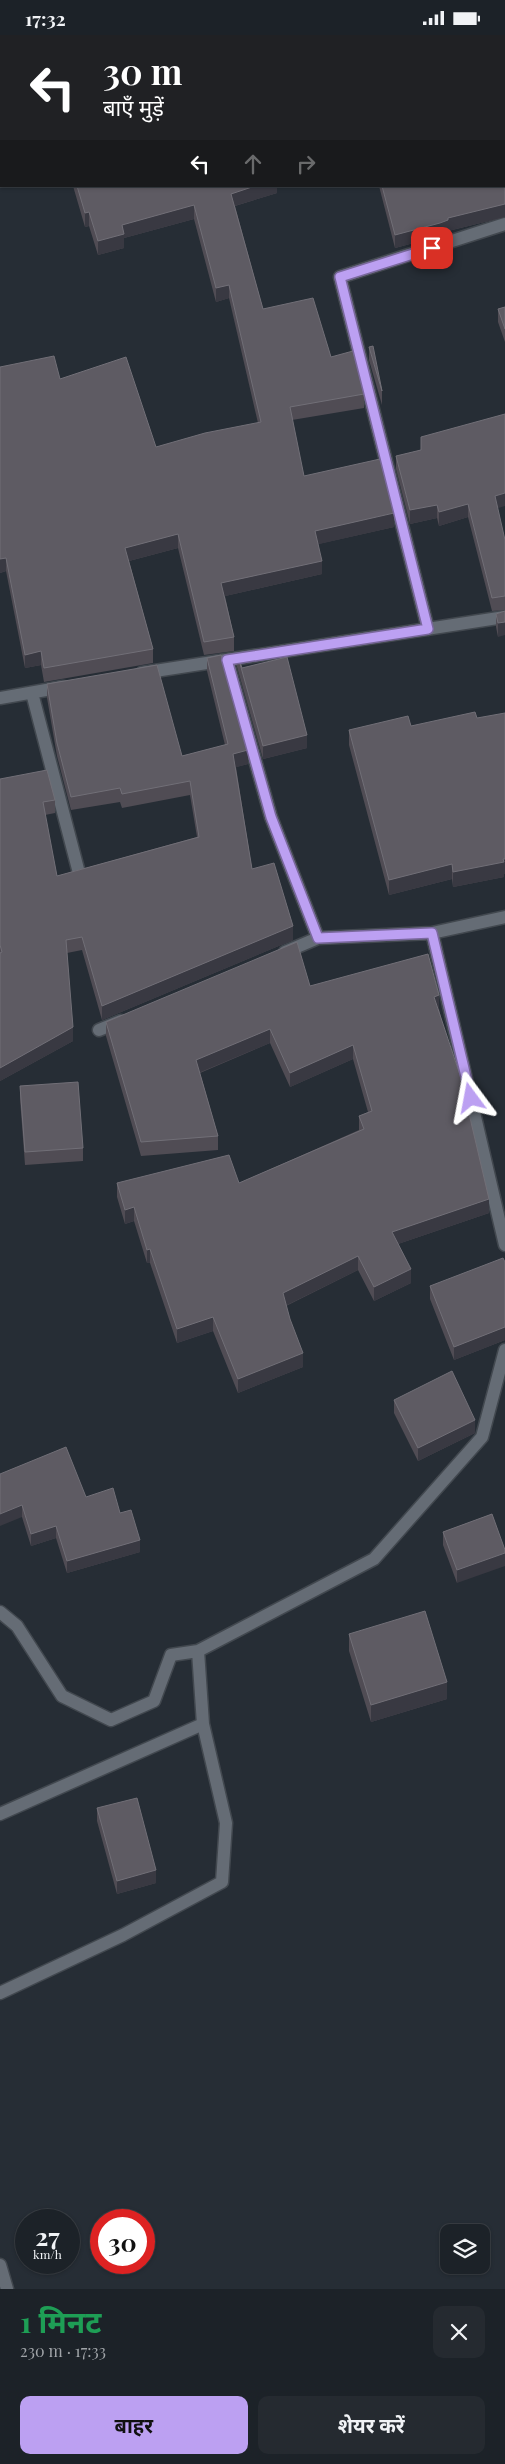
<!DOCTYPE html>
<html lang="hi">
<meta charset="utf-8">
<style>
:root{--surface:#1c2228;--page:#252a30;--text:#f1f3f6;--muted:#a0a4a8;--line:#3a3f45;--accent:#bca0f2}
body{margin:0;font-family:"Playfair Display","Noto Sans Devanagari",serif;background:var(--page);color:var(--text);height:100vh;display:flex;flex-direction:column;font-size:19px;white-space:nowrap}
*{box-sizing:border-box;margin:0}
p{font-size:16px;color:var(--muted)}
.icon{flex:none;width:28px;height:28px;fill:none;stroke:currentColor;stroke-width:2;stroke-linecap:round;stroke-linejoin:round}
.map{position:relative;height:2254px;overflow:hidden}
.drawer{display:flex;flex-direction:column;background:var(--surface);flex:1}
.drawer>*{flex:none}
.hud{position:absolute;left:0px;top:0px;width:505px;height:152px;box-shadow:0 1px 4px #0004,0 0 0 1px var(--line);background:#202124;color:#fff;overflow:hidden}
.buttons{position:absolute;left:440px;top:2189px;display:grid;gap:10px}
.buttons a{display:grid;place-items:center;width:50px;height:50px;border-radius:10px;background:var(--surface);box-shadow:0 1px 4px #0004,0 0 0 1px var(--line);font-size:25px}
.speed{position:absolute;left:15px;top:2174px;display:flex;gap:10px;font-size:25px;font-weight:700;text-align:center}
.speed>*{display:grid;place-content:center;width:65px;height:65px;border-radius:50%;background:var(--surface);box-shadow:0 1px 4px #0004,0 0 0 1px var(--line);line-height:1}
.speed small{font-size:12px;font-weight:400}
.speed .limit{border:8px solid #d22;background:#fff;color:#111}
.pin{position:absolute;display:grid;place-items:center;width:42px;height:42px;color:#fff;margin:-21px;border-radius:10px;box-shadow:0 2px 8px #0006}
.me{position:absolute;width:55px;margin:-28px;rotate:347deg;stroke-linejoin:round;filter:drop-shadow(0 0 4px #0008)}
.turn{display:flex;align-items:center;gap:18px;height:105px;padding:0 20px;font-size:22px}
.turn .icon{width:65px;height:65px;stroke-width:2.5}
.turn b{display:block;font-size:35px;line-height:42px}
.lanes{display:flex;align-items:center;height:48px;padding:0 20px;background:#0003;justify-content:center;gap:25px;direction:ltr}
.lanes .off{opacity:.35}
.round{display:grid;place-items:center;flex:none;width:52px;height:52px;border-radius:10px;background:var(--page)}
.head{display:flex;align-items:center;justify-content:space-between;height:85px;padding:0 20px}
h1{font-size:30px;font-weight:700;line-height:38px;color:#1e9e55}
.primary-button{display:flex;gap:10px;margin-top:auto;padding:10px 20px}
.primary-button a{flex:1;height:58px;border-radius:10px;background:var(--accent);color:#111;font-size:20px;font-weight:700;line-height:58px;text-align:center}
.primary-button a+a{background:var(--page);color:var(--text)}
.status{display:flex;justify-content:space-between;align-items:center;height:35px;padding:0 25px;background:var(--surface);direction:ltr}
.status svg{height:14px;fill:currentColor}
.map>svg:first-child{display:block}
.lines{fill:none;stroke-linecap:round;stroke-linejoin:round}
.minor-casing{stroke:#42484f;stroke-width:15}
.minor{stroke:#656c75;stroke-width:12}
.wall{fill:#504c54}
.shaded-wall{fill:#393942}
.building{fill:#5e5b63;stroke:#716f77}
.route-casing{stroke:#7a689d;stroke-width:12}
.route{stroke:#bca0f2;stroke-width:9}
</style>
<div class="status"><b>17:32</b><svg viewBox="0 0 49 12"><path d="M0 12V9h3v3zM5 12V6h3v6zM10 12V3h3v9zM15 12V0h3v12zM26 1h20v11H26zM47 4h2v5h-2z"/></svg></div>
<div class="map">
<svg width="505" height="2254" viewBox="0 0 505 2254">
<rect width="100%" height="100%" fill="#262d35"/>
<g class="lines">
<g class="minor-casing">
<path id="minor" d="M493 1 497 0
M428 594 340 242 505 189
M227 625 271 782 318 903
M142 638 505 582
M32 658 79 838
M0 663 63 652
M505 882 432 898 505 1210
M285 917 318 903 432 898
M99 995 121 986
M0 1577 17 1591 62 1661 111 1685 154 1666 171 1620 198 1616 374 1524 482 1402 505 1315
M0 1779 203 1689
M0 1958 123 1900 222 1847 226 1788 203 1689 198 1616
M0 2230 7 2254"/>
</g>
<use href="#minor" class="minor"/>
</g>
<path class="wall" d="M505 8V182L448 196V199L440 201 395 213 379 151H504Z
M73 151H277V158L235 171 263 274 331 322 364 359V373L292 385 304 441 394 492 318 509 322 539 225 561 234 602V616L204 620 178 513 129 526 153 614V628L44 647 41 630 25 633 6 536 0 538V332L60 344 156 412 258 388 229 263 216 267 194 184 124 203V213L98 220 89 191 85 192Z
M505 272V307L498 287V274Z
M369 312 382 356V370L369 325Z
M421 402 497 473 505 505V575L492 576 468 482 439 491 437 483 410 489 396 434V421L421 415Z
M505 576 498 602 496 592V579Z
M237 618 242 633 307 713 263 724 237 632Z
M207 623 248 729 236 732 252 834 293 905 102 985 82 915 67 918 73 1006 0 1046V744L55 765V778L45 780 57 841 197 802 190 760 122 773 120 767 71 775 57 721 47 663V649L182 721 225 710 207 636Z
M411 691 504 839V842L453 852 452 844 389 860 349 710V695Z
M310 951 439 974 489 1178 398 1209 411 1248 374 1266 358 1235 286 1271 303 1332 238 1358 213 1296 177 1308 150 1228H147L134 1186 125 1189 117 1162V1148H239L359 1095V1081L368 1077 353 1024 290 1052 270 1008 200 1038 218 1101V1115L141 1121 106 1001V987Z
M20 1051 83 1113V1126L25 1130 20 1064Z
M505 1227V1305L454 1325 430 1264V1251Z
M394 1365 475 1398 418 1426 394 1378Z
M0 1439 86 1462 120 1478 140 1517 67 1538 56 1503 31 1511 22 1482Z
M492 1479 457 1548 443 1510V1497Z
M349 1599 447 1664 371 1687 349 1616Z
M97 1773 156 1848 117 1859 97 1786Z"/>
<path class="shaded-wall" d="M129 0H173L170 1H125Z
M255 151H277V158L231 172V159Z
M505 169V182L448 196V199L440 201 395 213V200L448 183Z
M194 170V184L124 203V213L98 220V206L122 190Z
M89 177V191L85 192V178Z
M229 250V263L216 267V253Z
M505 458V471L495 474V461Z
M468 469V482L439 491V477Z
M437 470V483L410 489V475Z
M394 478V492L315 510V496Z
M178 499V513L125 527V513Z
M6 523V536L0 538V524Z
M322 526V539L221 562V548Z
M505 587V600L498 602V588Z
M41 616V630L25 633V620Z
M307 700V713L263 724V711Z
M248 715V729L233 733V719Z
M505 824V839H504V842L453 852V837Z
M452 829V844L389 860V845Z
M293 891V905L102 985V971Z
M439 960V974L434 976V962Z
M73 992V1006L0 1046V1033Z
M270 994V1008L196 1039V1025Z
M353 1010V1024L290 1052V1038Z
M489 1164V1178L392 1211V1197Z
M134 1172V1186L125 1189V1175Z
M150 1214V1228H147V1215Z
M358 1221V1235L283 1272V1258Z
M411 1234V1248L374 1266V1252Z
M213 1282V1296L177 1308V1294Z
M505 1292V1305L454 1325V1312Z
M303 1318V1332L238 1358V1344Z
M475 1385V1398L418 1426V1413Z
M22 1470V1482L0 1491V1479Z
M56 1491V1503L31 1511V1499Z
M140 1505V1517L67 1538V1526Z
M505 1518V1531L457 1548V1535Z
M447 1647V1664L371 1687V1670Z
M156 1835V1848L117 1859V1846Z"/>
<path class="building" d="M89 0H129L125 1H90Z
M433 0H480V1H433Z
M505 8V169L448 183V185L440 188 395 200 382 151H504V9Z
M77 151H255L231 159 263 274 313 263 331 322 353 316 364 359 290 372 304 441 380 424 394 478 315 496 322 526 221 548 234 602 204 607 178 499 125 513 153 614 44 633 41 616 25 620 6 523 0 524V332L54 321 60 344 126 322 156 412 205 398 261 387 229 250 216 253 194 170 122 190 124 199 98 206 89 177 85 178Z
M505 272V294L498 274Z
M373 311 382 356 369 312Z
M505 379V458L495 461 505 505V561L492 563 468 469 439 477 437 470 410 475 396 421 421 415V402Z
M505 576V587L498 588 496 579Z
M237 618 242 633 287 622 307 700 263 711Z
M221 620 248 715 233 719 252 834 274 828 293 891 102 971 82 902 66 905 73 992 0 1033V918L2 917 0 910V744L47 735 55 765 43 767 57 841 199 802 190 746 122 759 120 753 71 762 57 708 47 649 157 630 182 721 228 709 207 623Z
M475 677 477 683 505 678V824H503L504 827 453 837 452 829 389 845 349 695 408 681 411 691Z
M297 907 310 951 428 919 439 960 434 962 460 1040 489 1164 392 1197 411 1234 374 1252 358 1221 283 1258 290 1284 303 1318 238 1344 213 1282 177 1294 150 1214 147 1215 134 1172 125 1175 117 1148 229 1120 239 1148 364 1094 359 1081 372 1076 353 1010 290 1038 270 994 196 1025 218 1101 141 1107 106 987Z
M78 1047 83 1113 25 1117 20 1051Z
M503 1223 505 1227V1292L454 1312 430 1251Z
M452 1336 475 1385 418 1413 394 1365Z
M66 1412 86 1462 113 1453 120 1478 131 1475 140 1505 67 1526 56 1491 31 1499 22 1470 0 1479V1439Z
M492 1479 505 1515V1518L457 1535 443 1497Z
M425 1576 447 1647 371 1670 349 1599Z
M137 1763 156 1835 117 1846 97 1773Z"/>
<g class="lines">
<g class="route-casing">
<path id="route" d="M432 213 340 242 428 594 227 625 271 782 318 903 432 898 471 1063"/>
</g>
<use href="#route" class="route"/>
</g>
</svg>
<div class="buttons">
<a><svg class="icon" aria-label="layers" viewBox="0 0 24 24"><path d="M12 4l9 5-9 5-9-5zM3 14l9 5 9-5"/></svg></a>
</div>
<div class="speed"><div>27<small>km/h</small></div><div class="limit">30</div></div>
<div class="pin" style="left:432px;top:213px;background:#d93025"><svg class="icon" aria-label="arrive" viewBox="0 0 24 24"><path d="M6 21V4h12l-3 4 3 4H6"/></svg></div>
<svg class="me" style="left:471px;top:1063px" viewBox="-20 -20 40 40"><path d="M0-17L14 15 0 8-14 15z" fill="#bca0f2" stroke="#fff" stroke-width="4"/></svg>
<div class="hud">
<div class="turn"><svg class="icon" aria-label="left" viewBox="0 0 24 24"><path d="M17 20v-9H6M10 6l-5 5 5 5"/></svg><div><b>30 m</b>बाएँ मुड़ें</div></div>
<div class="lanes"><svg class="icon" aria-label="left" viewBox="0 0 24 24"><path d="M17 20v-9H6M10 6l-5 5 5 5"/></svg><svg class="icon off" aria-label="ahead" viewBox="0 0 24 24"><path d="M12 20V5M6 11l6-6 6 6"/></svg><svg class="icon off" aria-label="right" viewBox="0 0 24 24"><path d="M7 20v-9h11M14 6l5 5-5 5"/></svg></div>
</div>
</div>
<section class="drawer">
<div class="head"><div><h1>1 मिनट</h1><p>230 m · 17:33</p></div><a class="round"><svg class="icon" aria-label="close" viewBox="0 0 24 24"><path d="M6 6l12 12M18 6L6 18"/></svg></a></div>
<div class="primary-button"><a>बाहर</a><a>शेयर करें</a></div>
</section>
